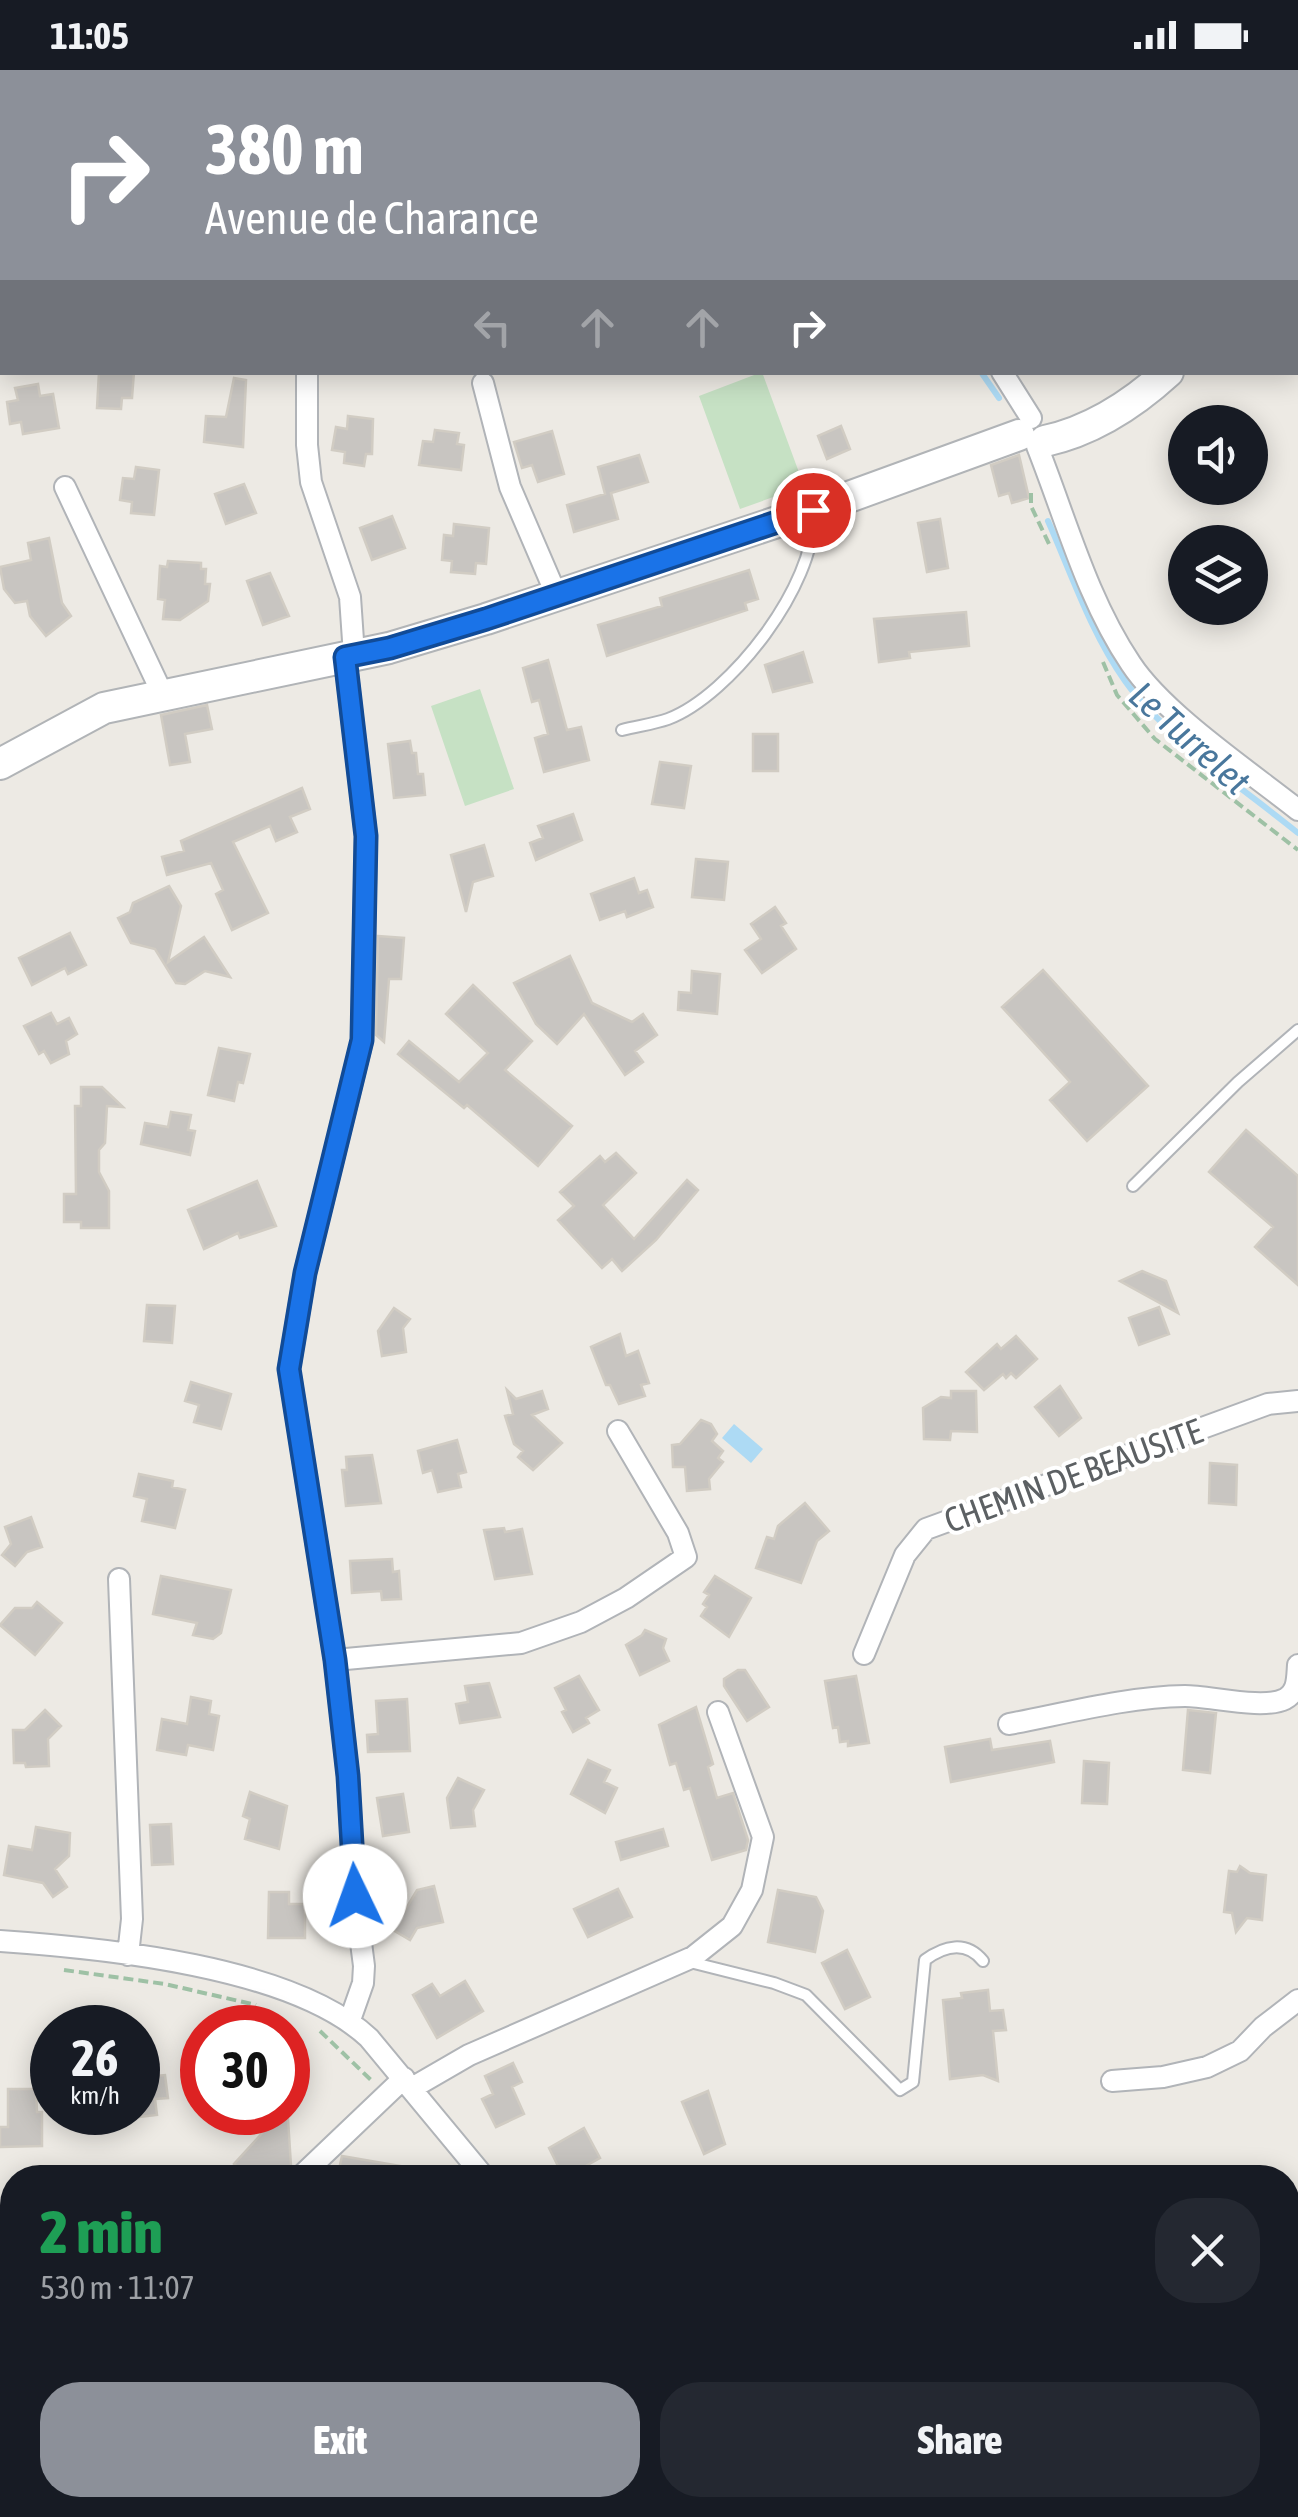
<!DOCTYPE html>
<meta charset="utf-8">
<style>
:root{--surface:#171b24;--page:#242831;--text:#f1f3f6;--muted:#9ea1a6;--accent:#8c9099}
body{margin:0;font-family:"Asap Condensed",sans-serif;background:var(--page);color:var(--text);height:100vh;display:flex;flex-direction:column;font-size:38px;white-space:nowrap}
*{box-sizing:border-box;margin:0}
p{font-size:32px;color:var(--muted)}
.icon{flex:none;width:55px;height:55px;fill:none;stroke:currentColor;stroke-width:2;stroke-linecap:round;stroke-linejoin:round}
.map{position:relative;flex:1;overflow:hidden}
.drawer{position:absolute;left:0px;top:2095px;width:1300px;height:352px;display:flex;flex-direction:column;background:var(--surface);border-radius:40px 40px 0 0;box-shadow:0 5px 25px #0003}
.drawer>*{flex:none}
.guide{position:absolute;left:0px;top:0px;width:1300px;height:305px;box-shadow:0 5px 25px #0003;background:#8c9099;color:#fff;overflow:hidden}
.tools{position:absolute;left:1168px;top:335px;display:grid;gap:20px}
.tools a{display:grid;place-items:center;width:100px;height:100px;border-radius:50%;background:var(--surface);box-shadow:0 5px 25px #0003;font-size:50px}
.speed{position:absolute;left:30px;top:1935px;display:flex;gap:20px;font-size:50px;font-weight:700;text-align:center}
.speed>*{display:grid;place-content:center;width:130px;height:130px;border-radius:50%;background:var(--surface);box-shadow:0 5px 25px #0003;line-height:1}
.speed small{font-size:25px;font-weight:400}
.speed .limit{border:15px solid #d22;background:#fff;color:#111}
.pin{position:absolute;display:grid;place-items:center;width:85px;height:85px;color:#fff;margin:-42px;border:5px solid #fff;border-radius:50%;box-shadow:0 2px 10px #0007}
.me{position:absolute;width:110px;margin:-55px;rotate:357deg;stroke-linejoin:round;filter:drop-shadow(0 0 8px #0008)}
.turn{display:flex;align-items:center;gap:35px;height:210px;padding:0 40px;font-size:45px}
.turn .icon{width:130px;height:130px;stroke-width:2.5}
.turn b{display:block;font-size:70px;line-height:85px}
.lanes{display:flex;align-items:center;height:95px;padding:0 40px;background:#0003;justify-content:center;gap:50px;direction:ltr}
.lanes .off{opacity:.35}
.round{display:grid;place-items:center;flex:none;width:105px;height:105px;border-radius:40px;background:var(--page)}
.headline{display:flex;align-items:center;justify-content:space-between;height:170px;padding:0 40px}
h1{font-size:60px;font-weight:800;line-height:75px;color:#1e9e55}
.primary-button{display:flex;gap:20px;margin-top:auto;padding:20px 40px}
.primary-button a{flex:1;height:115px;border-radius:40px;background:var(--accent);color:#fff;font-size:40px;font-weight:800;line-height:115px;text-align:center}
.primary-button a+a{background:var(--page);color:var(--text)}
.status{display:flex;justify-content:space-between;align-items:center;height:70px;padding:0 50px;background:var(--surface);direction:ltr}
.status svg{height:28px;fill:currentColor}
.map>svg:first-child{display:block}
.grass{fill:#c6e1c4}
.water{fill:#addaf4}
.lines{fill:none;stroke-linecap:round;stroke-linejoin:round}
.stream{stroke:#addaf4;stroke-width:6}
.building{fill:#c8c5c1;stroke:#d1ccc3;stroke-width:2.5}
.lane-casing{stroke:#b1b4b8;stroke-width:14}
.street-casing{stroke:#b1b4b8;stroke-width:24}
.secondary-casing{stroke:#b1b4b7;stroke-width:34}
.path{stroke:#9ec1a5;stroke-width:4;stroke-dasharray:10 5;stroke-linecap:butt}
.lane{stroke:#fff;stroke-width:10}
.street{stroke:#fff;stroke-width:20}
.secondary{stroke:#fff;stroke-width:30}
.route-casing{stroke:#114b97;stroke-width:25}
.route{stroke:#1a73e8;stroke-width:18}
.labels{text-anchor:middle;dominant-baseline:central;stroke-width:8;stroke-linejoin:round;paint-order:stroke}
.street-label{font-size:35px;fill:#5c6063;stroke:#fff}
.water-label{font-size:38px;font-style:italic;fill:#49779c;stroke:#fff}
</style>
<div class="status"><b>11:05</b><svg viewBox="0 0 49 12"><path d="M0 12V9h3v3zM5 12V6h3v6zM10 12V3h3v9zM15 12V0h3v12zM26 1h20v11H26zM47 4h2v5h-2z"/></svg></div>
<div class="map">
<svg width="1298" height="2447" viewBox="0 0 1298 2447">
<rect width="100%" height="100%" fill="#edeae4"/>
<path class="grass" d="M762 302 804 416 740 439 699 326Z
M480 619 514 719 465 736 431 636Z"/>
<path class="water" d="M734 1354 763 1379 751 1393 722 1368Z"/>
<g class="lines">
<path class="stream" d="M663 0 668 2
M450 2 454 0
M0 129H2
M981 302 999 328
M1048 451C1071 503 1091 563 1125 611 1164 666 1244 719 1298 763"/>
</g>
<path class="building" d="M99 302H134L132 328H122L121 339 97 338Z
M234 308 246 310 243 377 204 372 206 346 226 347Z
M38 314 40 326 53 324 59 358 23 364 21 352 10 354 7 332 18 330 15 318Z
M348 346 373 349 372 384H366L364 396 344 393 345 382 332 380 336 357 347 359Z
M841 356 850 379 827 389 818 366Z
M435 360 459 363 457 374 464 375 461 400 419 395 423 371 433 372Z
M552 361 564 404 538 412 532 395 522 398 514 372Z
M639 385 648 412 611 423 618 449 574 462 567 435 605 424 598 397Z
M1019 385 1029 428 1012 433 1009 423 999 426 991 395Z
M136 397 159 400 154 445 131 443 132 432 120 430 123 408 134 409Z
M244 414 256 443 226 454 215 424Z
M392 446 405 478 372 490 360 458Z
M940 449 948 498 927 502 918 453Z
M454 454 489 458 486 494 476 493 475 504 451 502 452 491 442 490 444 465 453 466Z
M49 468 62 533 71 546 46 566 30 546 27 531 15 533 4 519 0 497 31 490 28 473Z
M168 491 201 493V499H206L205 514H210L208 531 180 550 163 549 165 530 158 529 160 496 167 497Z
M749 500 758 529 745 533 747 540 607 586 598 555 662 536 660 528Z
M270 503 289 546 263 555 247 511Z
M966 542 969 576 909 582 910 588 879 592 874 549Z
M803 582 812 612 773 622 765 595Z
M548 590 567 660 581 657 589 690 544 702 535 668 548 664 539 630 532 632 523 598Z
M207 635 212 659 185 664 190 692 170 695 161 645Z
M753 664H778V701H753Z
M410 671 412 683H416L418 704H423L425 725 394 728 388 674Z
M660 692 691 696 684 738 652 734Z
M302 718 310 739 290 747 297 762 276 771 270 756 233 772 268 843 232 860 216 824 223 820 211 793 167 805 162 787 184 781 181 771Z
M573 744 582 770 536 790 530 773 543 768 538 756Z
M484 775 493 806 473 812 466 842 451 785Z
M696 789 728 792 724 830 692 827Z
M634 808 639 823 647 820 653 837 627 847 625 841 600 850 591 824Z
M169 816 181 836 168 892 204 867 230 907 205 901 185 914 176 913 155 879 131 873 118 848 130 842 133 833Z
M775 837 786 853 781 856 796 879 762 903 745 880 761 869 751 854Z
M70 863 86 895 68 904 65 898 32 915 19 888Z
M378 866 404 868 401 909H389L384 972 376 965Z
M570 886 592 933 632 952 643 944 657 965 635 981 643 992 625 1005 584 944 557 974 536 954 514 913Z
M1043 900 1148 1016 1087 1071 1050 1030 1070 1012 1002 937Z
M692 901 720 904 717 944 678 940 679 922 691 923Z
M473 915 532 971 505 1000 572 1056 538 1096 467 1035 464 1038 398 984 409 971 459 1012 488 983 446 944Z
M51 943 57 954 69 948 77 964 66 971 69 984 51 993 44 981 39 984 24 956Z
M219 978 250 984 243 1013 238 1012 234 1031 208 1025Z
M81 1017H102L123 1037 107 1036 105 1073 99 1080V1102L109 1121V1158H81V1152H64V1124H76L75 1036H81Z
M171 1042 191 1045 188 1060 195 1061 190 1085 141 1074 145 1053 168 1057Z
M1246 1060 1298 1106V1215L1255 1177 1273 1157 1209 1102Z
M616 1083 636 1103 603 1135 634 1169 687 1110 698 1120 656 1170 622 1201 612 1189 602 1198 558 1150 574 1136 560 1122 600 1086 605 1092Z
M257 1111 276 1156 240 1168 238 1163 204 1179 188 1140Z
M1142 1201 1166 1211 1178 1243 1120 1211Z
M147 1235 175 1236 172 1273 144 1271Z
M1159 1237 1169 1264 1139 1275 1129 1248Z
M394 1238 410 1249 403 1258 406 1282 382 1286 378 1261Z
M620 1264 626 1286 638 1281 649 1313 641 1315 645 1326 619 1334 610 1315H606L591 1277Z
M1016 1266 1037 1289 1016 1308 1011 1303 1006 1308 1003 1304 984 1320 966 1302 997 1274 1001 1279Z
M191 1312 231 1324 221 1359 194 1352 199 1335 185 1331Z
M1060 1316 1081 1348 1059 1366 1035 1337Z
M507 1320 516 1329 542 1321 548 1339 532 1345 562 1373 533 1400 518 1387 523 1381 514 1374 505 1346 513 1344Z
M951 1321H976L977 1362 951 1361 950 1370 924 1369 923 1338 941 1327 951 1328Z
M701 1350 711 1354 717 1364 712 1371 723 1381 718 1388 723 1392 709 1409 710 1419 687 1421 685 1397H673L672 1375 680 1374Z
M457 1370 466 1402 458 1404 461 1417 438 1422 432 1400 423 1403 418 1381Z
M372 1385 381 1433 346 1436 342 1400H347L346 1387Z
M1210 1393 1237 1395 1236 1435 1209 1433Z
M139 1404 173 1411 172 1417 185 1420 175 1458 142 1451 147 1429 134 1426Z
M805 1433 829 1461 817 1471 801 1513 756 1498 767 1467 774 1469 778 1456Z
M31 1447 42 1477 27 1482 15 1496 2 1485 11 1474 5 1457Z
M504 1458 505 1462 522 1459 532 1504 495 1509 484 1460Z
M392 1489 393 1502 399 1501 401 1529 382 1530 381 1521 352 1523 350 1491Z
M161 1506 231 1520 221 1563 213 1569 193 1565 197 1553 153 1544Z
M715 1506 751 1528 729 1567 701 1546 707 1537 703 1534 709 1525 704 1522Z
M37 1532 62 1553 35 1585 0 1555 15 1538H32Z
M645 1560 666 1569 663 1578 669 1591 640 1605 626 1575 642 1565Z
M738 1600H745L769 1637 747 1651 724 1616V1609Z
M579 1606 599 1640 586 1648 589 1653 573 1662 562 1642 566 1640 555 1618Z
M856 1606 869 1673 848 1676V1671L840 1672 838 1657 833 1658 825 1611Z
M489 1613 500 1647 460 1653 456 1634 468 1632 465 1616Z
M191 1627 211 1631 209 1644 219 1646 213 1680 188 1675 186 1685 157 1680 162 1649 187 1654Z
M407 1629 410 1681 368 1682 367 1665 378 1664 376 1631Z
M696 1637 713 1694 708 1697 717 1728 733 1723 748 1770 746 1780 712 1790 690 1718 684 1720 676 1693 670 1695 659 1655Z
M45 1640 61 1656 48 1669 49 1696 26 1697 25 1693H14L13 1660H25Z
M1188 1640 1216 1643 1210 1703 1183 1700Z
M990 1669 992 1680 1050 1671 1054 1692 951 1712 945 1677Z
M588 1690 610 1700 604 1712 617 1718 605 1743 571 1724Z
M1084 1691 1109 1693 1107 1734 1082 1733Z
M458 1708 484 1720 473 1740 475 1756 451 1758 447 1728Z
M250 1722 287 1736 279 1779 245 1769 250 1749 243 1746Z
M403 1724 409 1762 383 1766 377 1728Z
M171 1754 173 1794 152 1795 150 1755Z
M36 1757 70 1763 69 1786 55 1799 67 1817 53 1827 43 1813 4 1805 9 1776 32 1780Z
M663 1759 668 1776 621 1790 616 1772Z
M1240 1796 1250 1803 1266 1805 1262 1850 1247 1848 1236 1862 1232 1843 1224 1842 1229 1801 1237 1802Z
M434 1816 443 1852 417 1858 410 1870 393 1860 417 1820Z
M618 1819 632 1847 588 1867 574 1839Z
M778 1820 816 1827 823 1841 815 1882 768 1872Z
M269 1822H289V1834H305V1868H268Z
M847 1880 870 1927 845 1939 822 1893Z
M465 1911 483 1941 437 1968 413 1925 432 1914 440 1926Z
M988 1920 990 1941 1003 1940 1006 1960 993 1961 998 2011 983 2005 950 2009 943 1930 962 1928 961 1923Z
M153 1993 155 2006 165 2005 168 2028 155 2029 157 2045 138 2047V1996Z
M513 1993 522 2012 512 2017 524 2044 496 2057 482 2029 493 2024 485 2006Z
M8 2019H36L37 2042H42V2076L0 2077V2057H8Z
M708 2021 725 2074 704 2084 682 2032Z
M288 2049 291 2096 286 2108H249L234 2094 274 2050Z
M584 2058 600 2088 564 2108 549 2078Z
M342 2086 412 2098 411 2108H337Z"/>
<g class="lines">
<g class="lane-casing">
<path id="lane" d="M622 660C637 656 654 654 668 649 731 625 816 514 813 446
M1133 1116 1238 1012 1298 960
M690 1892 774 1913 806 1925 900 2020 913 2012 925 1890C944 1876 966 1870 983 1891"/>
</g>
<g class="street-casing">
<path id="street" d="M264 0 265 2
M691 0 695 2
M1263 0 1265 2
M426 2 429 0
M0 110H2
M1298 149V151
M307 302V375L311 412 350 527 354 585
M1002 302 1031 348
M483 313 510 417 556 524
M1037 376C1066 449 1087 529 1131 594 1164 644 1249 701 1298 740
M65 417 162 623
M345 587 366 766 362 971 305 1203 289 1299 335 1590 348 1706 355 1826 364 1896 363 1913 350 1950
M119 1509 132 1849 128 1885
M864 1584 905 1485 926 1459 1268 1334 1298 1331
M335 1590 521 1573 581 1552 626 1528 686 1487 678 1463 618 1361
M1009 1654C1067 1643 1126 1627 1185 1626 1210 1626 1263 1640 1285 1629 1298 1622 1297 1608 1298 1595
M0 1871C103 1878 292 1896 369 1968L485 2108
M1112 2011 1163 2007 1207 1997 1240 1981 1263 1957 1298 1930
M412 2018 469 1985 693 1887 732 1856 752 1820 763 1767 718 1642
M299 2108 404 2008
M0 2180 1 2182
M101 2435 112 2447
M270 2435 282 2447
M622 2435 638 2447
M768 2435 779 2447
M909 2435 931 2447
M227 2447 239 2435
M571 2447 585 2435
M1013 2447 1016 2435"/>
</g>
<g class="secondary-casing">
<path id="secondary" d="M1045 371C1091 361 1133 334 1168 302
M0 694 104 638 389 578 486 549 813 440 1019 365"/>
</g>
<path class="path" d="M1298 197V198
M1298 204V203
M1031 423V436L1049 474
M1103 592 1117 625 1155 669 1298 780
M64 1900 165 1914 256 1935
M320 1961 371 2010
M0 2408 12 2417
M25 2435 33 2447"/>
<use href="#lane" class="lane"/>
<use href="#street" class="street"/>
<use href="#secondary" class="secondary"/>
</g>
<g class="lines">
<g class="route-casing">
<path id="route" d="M355 1826 348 1706 335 1590 289 1299 305 1203 362 970 366 766 345 587 390 578 486 549 813 440"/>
</g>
<use href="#route" class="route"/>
</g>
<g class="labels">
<g class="street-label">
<text transform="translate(1073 1405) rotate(-20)">CHEMIN DE BEAUSITE</text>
</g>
<g class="water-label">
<text transform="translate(1190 668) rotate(42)">Le Turrelet</text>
</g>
</g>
</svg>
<div class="tools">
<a><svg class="icon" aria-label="sound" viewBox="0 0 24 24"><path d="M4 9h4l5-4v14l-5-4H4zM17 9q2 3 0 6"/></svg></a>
<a><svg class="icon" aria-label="layers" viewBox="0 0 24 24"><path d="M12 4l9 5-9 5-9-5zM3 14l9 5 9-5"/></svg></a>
</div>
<div class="speed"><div>26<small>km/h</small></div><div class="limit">30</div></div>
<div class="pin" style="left:813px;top:440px;background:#d93025"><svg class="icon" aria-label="arrive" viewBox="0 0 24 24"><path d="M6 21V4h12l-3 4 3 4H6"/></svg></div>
<svg class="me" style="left:355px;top:1826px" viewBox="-20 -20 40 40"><circle r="19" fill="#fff"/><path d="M0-13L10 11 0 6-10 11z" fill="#1a73e8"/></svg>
<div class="guide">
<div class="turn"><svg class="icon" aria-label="right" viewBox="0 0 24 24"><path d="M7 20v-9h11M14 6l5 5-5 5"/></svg><div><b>380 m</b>Avenue de Charance</div></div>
<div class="lanes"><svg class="icon off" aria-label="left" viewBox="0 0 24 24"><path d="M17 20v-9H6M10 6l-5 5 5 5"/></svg><svg class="icon off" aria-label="ahead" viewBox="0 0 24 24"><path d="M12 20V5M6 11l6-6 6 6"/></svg><svg class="icon off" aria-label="ahead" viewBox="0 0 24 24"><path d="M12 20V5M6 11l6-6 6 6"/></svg><svg class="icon" aria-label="right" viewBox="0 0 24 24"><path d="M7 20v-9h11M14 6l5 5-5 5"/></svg></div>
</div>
<section class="drawer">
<div class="headline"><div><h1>2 min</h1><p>530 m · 11:07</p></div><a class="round"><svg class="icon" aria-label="close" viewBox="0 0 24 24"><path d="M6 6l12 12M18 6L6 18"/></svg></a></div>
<div class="primary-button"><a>Exit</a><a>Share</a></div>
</section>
</div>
